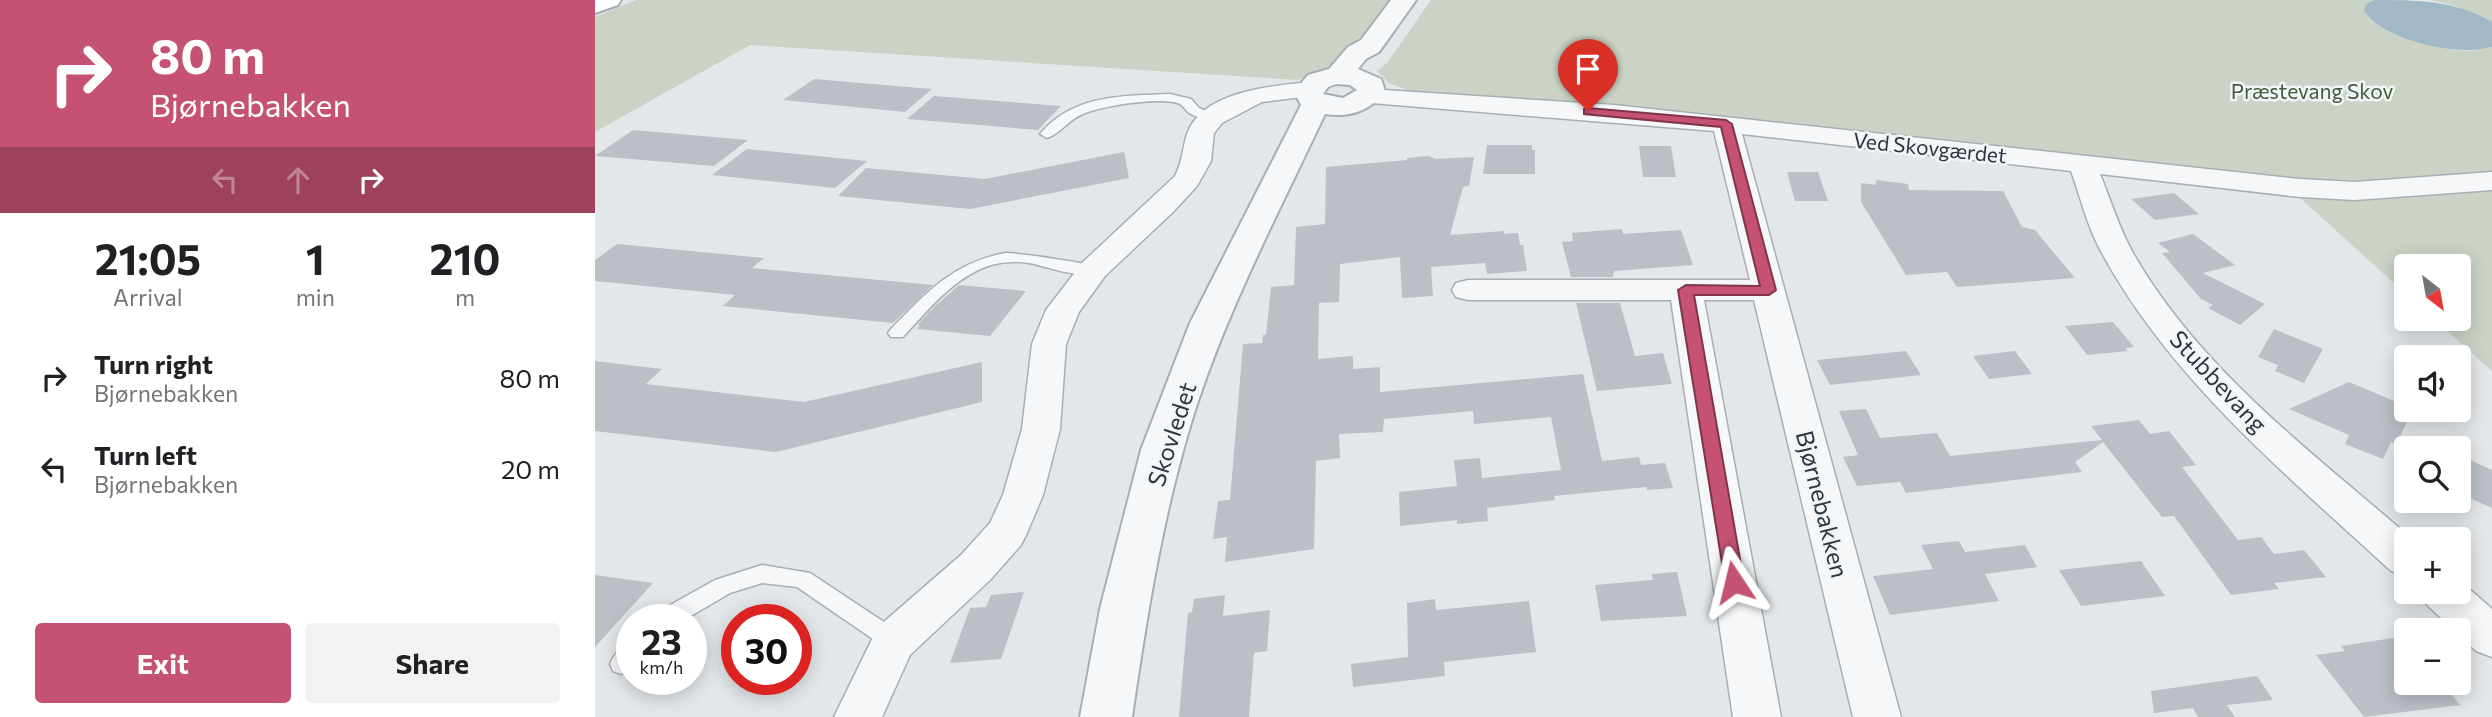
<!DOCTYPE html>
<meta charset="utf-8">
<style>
:root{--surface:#fff;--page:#f2f2f2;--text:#202124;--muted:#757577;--accent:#c55273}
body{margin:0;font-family:Commissioner,sans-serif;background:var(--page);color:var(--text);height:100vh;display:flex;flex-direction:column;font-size:26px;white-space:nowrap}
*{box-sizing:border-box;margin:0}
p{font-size:23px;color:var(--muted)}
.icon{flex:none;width:38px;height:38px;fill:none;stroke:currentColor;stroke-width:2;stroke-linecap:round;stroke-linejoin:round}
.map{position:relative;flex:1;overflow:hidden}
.drawer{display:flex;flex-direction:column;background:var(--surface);width:595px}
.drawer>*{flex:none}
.guide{background:#c55273;color:#fff;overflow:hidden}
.needle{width:46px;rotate:149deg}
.controls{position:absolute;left:1799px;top:254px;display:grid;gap:14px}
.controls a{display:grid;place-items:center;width:77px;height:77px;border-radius:7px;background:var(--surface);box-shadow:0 4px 18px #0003;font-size:35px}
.speed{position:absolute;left:21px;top:604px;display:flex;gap:14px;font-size:35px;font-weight:700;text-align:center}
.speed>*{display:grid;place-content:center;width:91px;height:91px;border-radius:50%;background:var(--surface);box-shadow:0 4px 18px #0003;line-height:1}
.speed small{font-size:18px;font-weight:400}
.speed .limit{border:10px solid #d22;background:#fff;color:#111}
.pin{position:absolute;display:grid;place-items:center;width:60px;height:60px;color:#fff;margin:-72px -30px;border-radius:50% 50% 50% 0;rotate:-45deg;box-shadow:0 0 7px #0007}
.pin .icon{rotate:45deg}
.me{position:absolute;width:77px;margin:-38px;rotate:350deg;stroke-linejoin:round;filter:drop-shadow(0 0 5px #0008)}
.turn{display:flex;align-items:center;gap:24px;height:147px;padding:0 35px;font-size:32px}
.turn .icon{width:91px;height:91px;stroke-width:2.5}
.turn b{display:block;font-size:49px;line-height:60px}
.lanes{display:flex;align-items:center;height:66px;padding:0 35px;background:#0003;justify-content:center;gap:35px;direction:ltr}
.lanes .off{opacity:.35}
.eta{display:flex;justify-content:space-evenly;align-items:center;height:119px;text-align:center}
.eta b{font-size:42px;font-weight:700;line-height:49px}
.button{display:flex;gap:14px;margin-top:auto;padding:14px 35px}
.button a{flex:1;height:80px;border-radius:7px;background:var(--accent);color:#fff;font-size:28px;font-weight:700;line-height:80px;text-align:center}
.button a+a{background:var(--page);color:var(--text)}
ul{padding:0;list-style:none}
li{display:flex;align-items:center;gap:21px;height:91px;padding:0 35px}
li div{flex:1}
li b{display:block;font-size:26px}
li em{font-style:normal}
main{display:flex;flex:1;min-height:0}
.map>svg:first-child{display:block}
.green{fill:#cad3c5}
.water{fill:#a1b8c7}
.building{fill:#bac0c6}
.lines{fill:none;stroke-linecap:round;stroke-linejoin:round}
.service-casing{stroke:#a8aeb4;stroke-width:3}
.minor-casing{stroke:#a8aeb4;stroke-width:3}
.tertiary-casing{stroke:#a8aeb4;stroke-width:4}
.primary-casing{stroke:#a3acb5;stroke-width:4}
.service{fill:#f5f7f8;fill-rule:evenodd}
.minor{fill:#f5f7f8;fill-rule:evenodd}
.tertiary{fill:#f5f7f8;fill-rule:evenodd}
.primary{fill:#fff;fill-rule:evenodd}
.route{fill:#c55273;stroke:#80354b;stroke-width:2}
.labels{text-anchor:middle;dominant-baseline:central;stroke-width:5;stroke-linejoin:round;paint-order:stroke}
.far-park-label{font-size:21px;fill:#455b3a;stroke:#f2f5f7}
.far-street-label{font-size:21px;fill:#2c3641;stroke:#f2f5f7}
.street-label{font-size:24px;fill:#2c3641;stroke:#f2f5f7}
</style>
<main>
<section class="drawer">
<div class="guide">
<div class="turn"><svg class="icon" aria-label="right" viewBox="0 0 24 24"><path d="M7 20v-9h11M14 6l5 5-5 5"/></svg><div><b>80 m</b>Bjørnebakken</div></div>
<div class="lanes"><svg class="icon off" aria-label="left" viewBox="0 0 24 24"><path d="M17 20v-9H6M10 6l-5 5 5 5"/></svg><svg class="icon off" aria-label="ahead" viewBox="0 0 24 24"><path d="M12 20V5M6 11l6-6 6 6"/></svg><svg class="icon" aria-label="right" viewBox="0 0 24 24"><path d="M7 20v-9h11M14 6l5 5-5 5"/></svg></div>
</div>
<div class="eta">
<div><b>21:05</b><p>Arrival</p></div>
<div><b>1</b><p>min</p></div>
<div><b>210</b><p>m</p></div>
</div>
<ul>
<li><svg class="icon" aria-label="right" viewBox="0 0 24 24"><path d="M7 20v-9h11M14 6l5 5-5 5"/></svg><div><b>Turn right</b><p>Bjørnebakken</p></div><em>80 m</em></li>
<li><svg class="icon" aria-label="left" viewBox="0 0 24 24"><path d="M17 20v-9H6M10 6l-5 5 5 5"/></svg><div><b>Turn left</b><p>Bjørnebakken</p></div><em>20 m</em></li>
</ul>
<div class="button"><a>Exit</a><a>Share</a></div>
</section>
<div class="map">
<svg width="1897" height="717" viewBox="0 0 1897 717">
<rect width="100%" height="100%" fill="#e3e7ea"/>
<path class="green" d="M41 0H798C765 46 758 61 703 80L155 45 0 132V17Z
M836 0H1779L1771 4C1811 32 1845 61 1897 47V172L1749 182 1685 178 1129 116 817 92 794 83 782 71 792 63Z
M1835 0H1897V22L1858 5Z
M1897 191V371L1839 319 1864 318V266H1811V294L1703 196 1768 200Z"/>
<path class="water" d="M1779 0C1821 0 1860 0 1897 22V47C1863 57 1790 41 1769 11L1771 4Z"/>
<path class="building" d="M219 79 337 89 310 112 188 100Z
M339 96 466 106 443 130 312 119Z
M38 130 153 140 119 166 0 156Z
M892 145H937V150H940V174H888Z
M1044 146H1076L1081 177H1048Z
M152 149 272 161 240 188 117 175Z
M529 152 534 178 375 209 243 196 271 168 390 179Z
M833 156 841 159 879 157 874 186 868 187 855 235 909 231V234L923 233 925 245H928L932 271 892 274 890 263 836 267 838 296 807 298 805 257 745 264 744 302 724 303 723 359 758 356V369L785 367V392L988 374 1007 461 1044 457 1046 465 1070 463 1078 488 1052 490 1051 487 959 496 960 500 892 508 893 521 862 524V520L805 526 804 492 862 486 859 460 885 458 887 478 966 470 956 417 879 424 878 411 789 419 788 432 744 434 745 458 721 461 719 549 630 562 632 537 618 539 623 501 635 500 648 344 667 343 668 335H671L676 287 699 285 701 227 730 224 731 167 812 160V158Z
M1192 172H1223L1233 201H1200Z
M1281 180 1313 184 1314 190 1408 191 1427 227 1440 230 1480 278 1362 287 1352 272 1311 275 1266 202V183L1281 185Z
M1579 193 1604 214 1560 220 1536 199Z
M1027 229 1028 234 1086 230 1098 265 1019 271 1018 277H976L967 242 978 241 977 233Z
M1598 234 1640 265 1608 273 1670 304 1645 325 1613 308 1618 305 1606 299 1567 253 1575 252 1563 243Z
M22 244 169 258 157 268 338 285 298 323 128 306 140 295 0 281V260Z
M364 285 431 291 395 336 322 329 325 325H322L339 307Z
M981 303H1025L1040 356 1068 353 1077 384 1002 391Z
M1518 322 1539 347 1530 348 1533 351 1492 355 1470 326Z
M1679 329 1728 349 1709 383 1680 371 1683 365 1663 357Z
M1311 351 1326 375 1235 385 1222 360Z
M1420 351 1437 374 1394 379 1378 356Z
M0 361 67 369 51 384 209 402 387 362V402L181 452 0 431Z
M1754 382 1811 406V410H1817L1802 444 1796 442 1788 459 1750 444 1754 435 1694 409Z
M1271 409 1285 438 1342 433 1355 456 1507 440 1496 426 1544 420 1555 434 1574 431 1601 465 1587 467 1643 540 1666 537 1679 554 1709 550 1731 577 1679 583 1684 589 1636 595 1579 516 1567 517 1508 442 1480 462 1487 472 1311 493 1305 482 1262 486 1248 457 1263 455 1244 411Z
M1864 455 1897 470V508L1864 493Z
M1364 541 1370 552 1430 545 1442 567 1390 574 1404 601 1295 615 1278 576 1338 569 1326 545Z
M1546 561 1570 596 1486 606 1464 570Z
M1082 572 1092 616 1006 621 1000 585 1058 580 1057 574Z
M0 575 58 583 0 647Z
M429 592 406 659 355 663 375 608 391 607 396 595Z
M630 595 628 616 675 610 672 651 659 653 654 717H584L593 613 597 612 599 599Z
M840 599 841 610 934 601 941 652 849 662 850 676 758 687 756 664 813 657 812 603Z
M1811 636V682H1846L1865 705 1769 717 1721 655 1750 651 1746 646Z
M1662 676 1678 700 1632 705 1640 717H1603L1598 708 1559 713 1556 691Z"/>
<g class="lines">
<g class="service-casing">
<path id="service" d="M575 94 596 99 604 108 625 117 618 121C610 119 599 117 593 112 589 108 589 107 585 104 567 96 506 106 488 114 474 119 465 134 452 138L445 134C478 94 528 96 575 94Z
M410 253C423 253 502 264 507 269 494 283 451 266 434 263 422 261 407 262 396 265 360 276 333 310 308 337H296L293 333 296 329C332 292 358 263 410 253Z
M167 565 215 573 307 634 310 641 307 648 299 651 291 648 202 587 167 583 135 593 89 620H58L61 613 120 580Z
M37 643V669L26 674 18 671 15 664C19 654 26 647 37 643Z"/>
</g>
<g class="minor-casing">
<path id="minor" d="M714 82 723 85 727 90 723 95 667 102 627 123 619 133 616 161 602 186 579 211 510 276 484 312 471 344 465 429 448 495 432 533 426 545 396 579 315 655 287 717H239L283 627 366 555 395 523 408 495 427 429 437 344 451 310 488 262 580 176C588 160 587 150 592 134 607 91 677 86 714 82Z
M773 89 1019 105 1705 179 1760 182 1897 172V190L1760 200 1705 197 1505 174C1516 201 1524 228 1538 253 1604 369 1718 453 1817 539H1811V576L1796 571C1691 474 1578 382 1508 255 1493 229 1486 199 1476 171L1147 134 1306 717H1258L1159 300H1109L1186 717H1138L1076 300H873L861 297 857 290 861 283 873 280H1155L1119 131 764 102 760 97 764 92Z
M1864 580 1897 609V657L1881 651 1864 635V630H1859L1832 605 1825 592H1864Z"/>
</g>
<g class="tertiary-casing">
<path id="tertiary" d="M796 0H821L784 52 771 59 763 69 786 79 790 91C776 111 754 118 730 114 679 222 619 335 588 451 564 538 550 628 537 717H485L505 609 546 450 595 323 706 105 699 92 713 75 734 69 753 47 766 40ZM741 84 755 85 762 90 748 98 728 94 733 87Z"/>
</g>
<g class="primary-casing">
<path id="primary" d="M0 0H26L23 5 0 13Z"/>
</g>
<use href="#service" class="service"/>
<use href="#minor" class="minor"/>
<use href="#tertiary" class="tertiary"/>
<use href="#primary" class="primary"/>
</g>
<path class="route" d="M993 108 1131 120 1137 124 1181 290 1174 295H1099L1149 582 1146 588 1139 590 1133 588 1130 582 1083 290 1091 285 1165 286 1126 127 989 114V109Z"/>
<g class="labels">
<g class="far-park-label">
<text x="1717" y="90">Præstevang Skov</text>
</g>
<g class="far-street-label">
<text transform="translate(1335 147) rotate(6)">Ved Skovgærdet</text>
</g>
<g class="street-label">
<text transform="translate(1624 381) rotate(47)">Stubbevang</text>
<text transform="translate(576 434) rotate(-72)">Skovledet</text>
<text transform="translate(1228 504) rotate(76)">Bjørnebakken</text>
</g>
</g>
</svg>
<div class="controls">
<a><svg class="needle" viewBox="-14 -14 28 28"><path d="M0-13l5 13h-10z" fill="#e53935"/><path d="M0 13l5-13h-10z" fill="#757577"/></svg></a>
<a><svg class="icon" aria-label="sound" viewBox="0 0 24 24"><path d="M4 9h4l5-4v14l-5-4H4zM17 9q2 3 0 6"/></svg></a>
<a><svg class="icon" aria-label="search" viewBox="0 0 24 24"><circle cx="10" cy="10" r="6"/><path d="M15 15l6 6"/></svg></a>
<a>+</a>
<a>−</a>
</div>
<div class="speed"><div>23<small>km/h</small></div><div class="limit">30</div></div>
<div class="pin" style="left:993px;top:111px;background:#d93025"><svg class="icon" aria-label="arrive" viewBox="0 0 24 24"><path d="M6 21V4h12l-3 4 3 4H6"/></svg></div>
<svg class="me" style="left:1139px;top:582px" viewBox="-20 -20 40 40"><path d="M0-17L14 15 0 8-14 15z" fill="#c55273" stroke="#fff" stroke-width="4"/></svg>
</div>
</main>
